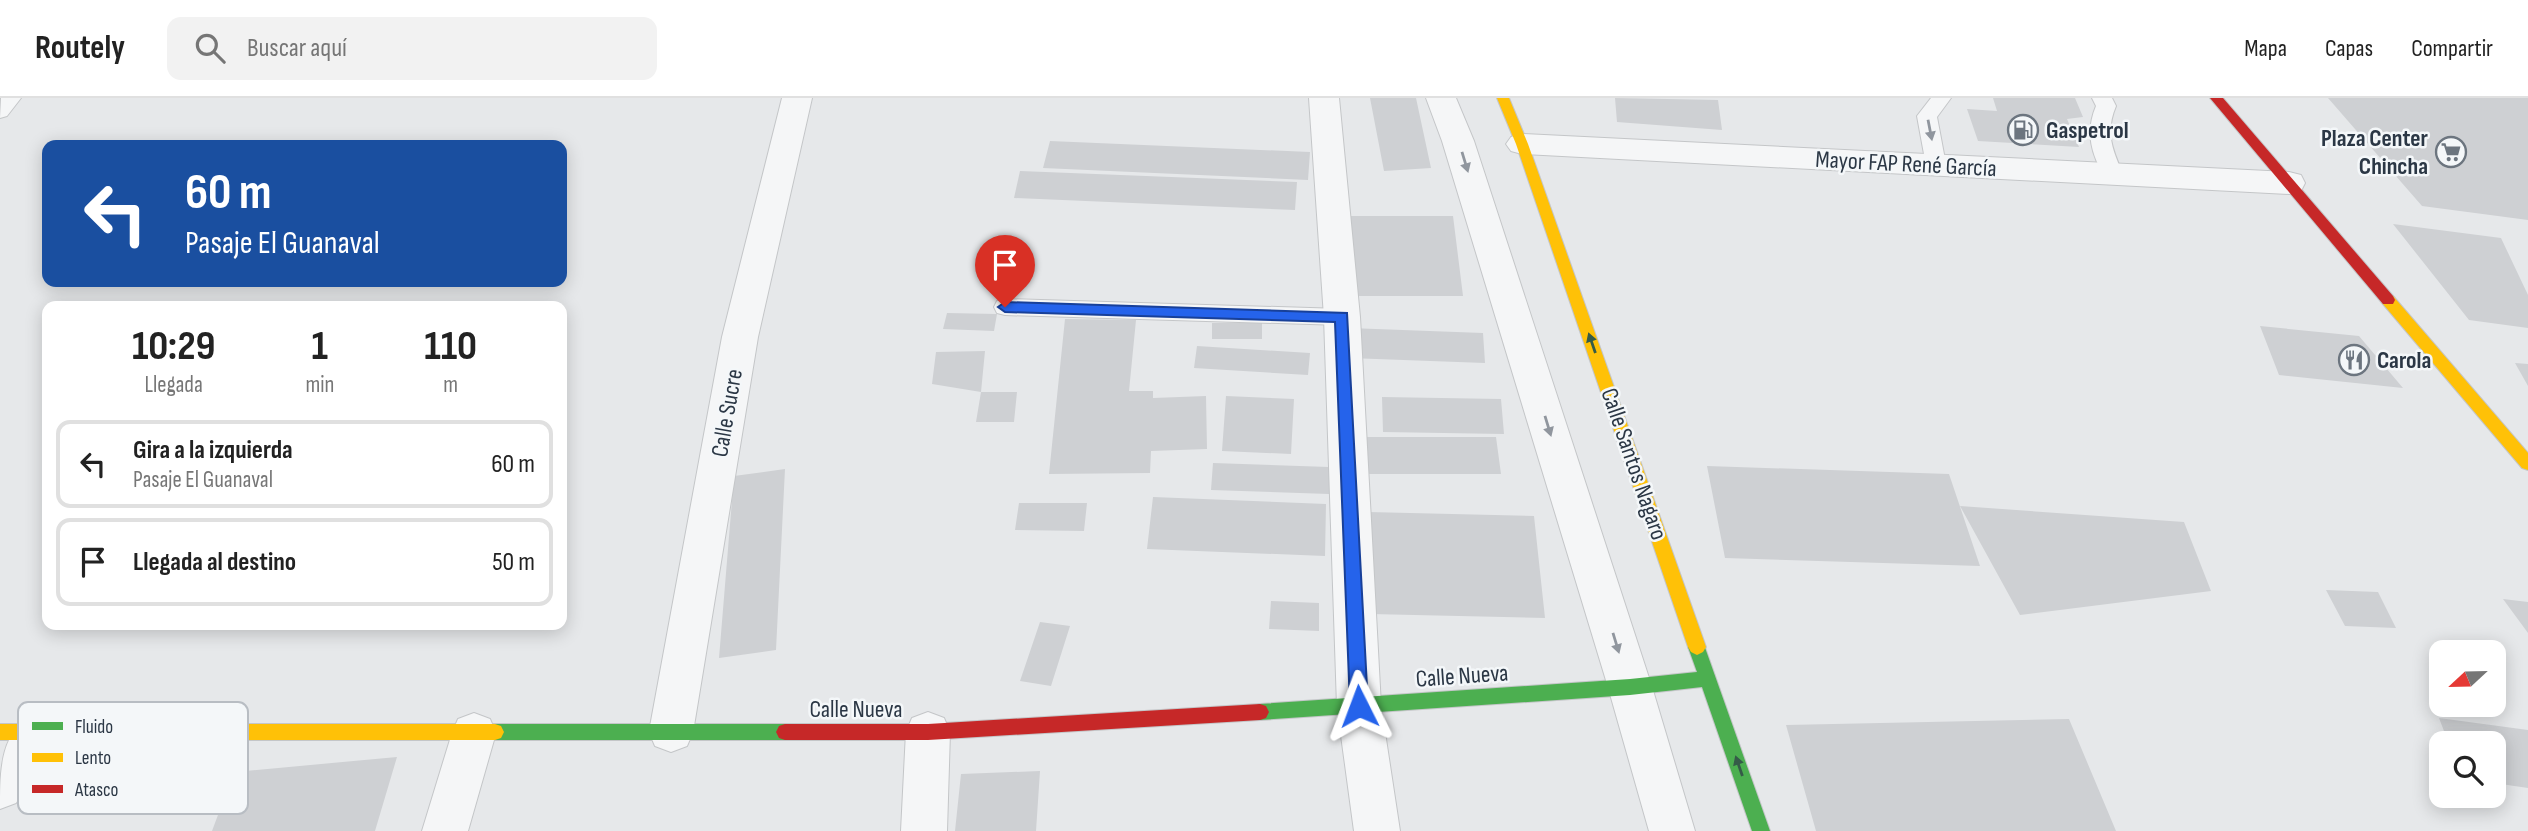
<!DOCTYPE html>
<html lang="es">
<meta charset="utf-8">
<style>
:root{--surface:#fff;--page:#f2f2f2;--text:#222;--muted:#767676;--line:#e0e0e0}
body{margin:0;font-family:"Sofia Sans Condensed",sans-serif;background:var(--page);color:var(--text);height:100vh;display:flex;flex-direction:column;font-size:26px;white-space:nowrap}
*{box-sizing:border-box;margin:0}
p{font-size:23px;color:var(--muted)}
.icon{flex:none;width:38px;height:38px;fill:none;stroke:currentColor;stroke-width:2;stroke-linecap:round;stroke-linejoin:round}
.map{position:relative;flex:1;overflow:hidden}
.sheet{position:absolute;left:42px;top:203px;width:525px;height:329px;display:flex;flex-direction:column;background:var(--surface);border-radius:14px;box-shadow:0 4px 18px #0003}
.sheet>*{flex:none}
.top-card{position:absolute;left:42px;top:42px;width:525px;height:147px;border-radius:14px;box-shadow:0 4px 18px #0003;background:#1a4fa0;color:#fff;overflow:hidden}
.needle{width:46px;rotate:248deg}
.fabs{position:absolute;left:2429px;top:542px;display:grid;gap:14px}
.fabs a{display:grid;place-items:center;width:77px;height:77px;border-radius:14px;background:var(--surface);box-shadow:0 4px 18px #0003;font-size:35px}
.pin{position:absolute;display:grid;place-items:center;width:60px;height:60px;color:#fff;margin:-72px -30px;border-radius:50% 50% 50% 0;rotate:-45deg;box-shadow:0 0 7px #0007}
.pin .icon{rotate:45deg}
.me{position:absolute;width:77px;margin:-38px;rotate:357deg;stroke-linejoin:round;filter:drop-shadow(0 0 5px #0008)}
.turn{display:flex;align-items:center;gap:24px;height:147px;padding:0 28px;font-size:32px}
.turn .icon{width:91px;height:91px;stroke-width:2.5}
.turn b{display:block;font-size:49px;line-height:60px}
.eta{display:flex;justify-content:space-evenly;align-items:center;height:119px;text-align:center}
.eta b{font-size:42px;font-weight:700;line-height:49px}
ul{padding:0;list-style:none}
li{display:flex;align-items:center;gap:21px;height:88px;margin:0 14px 10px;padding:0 14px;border:4px solid var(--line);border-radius:14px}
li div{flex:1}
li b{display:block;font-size:26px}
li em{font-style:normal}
header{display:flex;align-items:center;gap:42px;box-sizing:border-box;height:98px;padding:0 35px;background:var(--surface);border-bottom:2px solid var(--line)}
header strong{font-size:33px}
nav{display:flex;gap:38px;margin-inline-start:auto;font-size:24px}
.search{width:490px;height:63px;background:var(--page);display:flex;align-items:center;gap:18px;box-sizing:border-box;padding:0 24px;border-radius:14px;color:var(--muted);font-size:26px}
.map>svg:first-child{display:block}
.building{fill:#ced0d3}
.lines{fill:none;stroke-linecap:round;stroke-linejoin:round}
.lane-casing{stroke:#c4c6c8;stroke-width:2}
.street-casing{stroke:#c4c6c8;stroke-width:2}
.fast-casing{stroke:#c4c6c8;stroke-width:2}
.slow-casing{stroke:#c4c6c8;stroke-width:2}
.jam-casing{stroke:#c4c6c8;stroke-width:2}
.lane{fill:#f5f6f7;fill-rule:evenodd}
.street{fill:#f5f6f7;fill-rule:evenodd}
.fast{fill:#4caf50;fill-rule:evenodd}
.slow{fill:#ffc107;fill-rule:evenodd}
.jam{fill:#c62828;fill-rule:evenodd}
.oneway{fill:#90969e}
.oneway2{fill:#355b48}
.route{fill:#2563eb;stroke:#184099;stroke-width:2}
.labels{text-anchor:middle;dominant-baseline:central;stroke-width:5;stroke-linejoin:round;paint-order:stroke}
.poi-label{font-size:24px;font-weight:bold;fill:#2b3745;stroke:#f4f7f9;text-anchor:start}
.street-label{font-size:24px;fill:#2b3745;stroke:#f4f7f9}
.key{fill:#f4f7f9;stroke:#b8bdc3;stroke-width:2}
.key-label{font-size:19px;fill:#2b3745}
</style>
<header>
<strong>Routely</strong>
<div class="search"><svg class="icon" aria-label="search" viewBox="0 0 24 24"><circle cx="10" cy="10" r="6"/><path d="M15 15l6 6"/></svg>Buscar aquí</div>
<nav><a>Mapa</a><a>Capas</a><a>Compartir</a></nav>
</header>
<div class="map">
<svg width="2528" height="733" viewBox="0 0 2528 733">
<rect width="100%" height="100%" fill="#e6e8ea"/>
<path class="building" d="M1370 0H1416L1431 70 1384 73Z
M1615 0 1718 2 1722 32 1617 24Z
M1993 0H2075L2083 19 2067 21 2079 49 1978 43 1967 11 1997 13Z
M2328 0H2528V122L2422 108Z
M1050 43 1310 54 1308 82 1043 70Z
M1020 73 1297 84 1295 112 1014 100Z
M1346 118H1453L1463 198H1351Z
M2393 126 2501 140 2528 197V230L2469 222Z
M947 215 997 216 994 233 943 231Z
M1065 221 1136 222 1129 293H1153V300L1206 298 1207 351 1151 353 1150 375 1049 376Z
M1212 225H1262V241H1212Z
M2260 228 2359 238 2403 290 2279 277Z
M1349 230 1483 235 1485 265 1349 260Z
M1197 248 1310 255 1308 277 1194 270Z
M985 253 981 294 932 286 936 254Z
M2515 265 2528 266V288Z
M981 294H1017L1014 324H976Z
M1226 298 1294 301 1291 356 1222 353Z
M1382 299 1501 301 1504 336 1383 334Z
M1359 339H1496L1501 376H1361Z
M1213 365 1329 369V396L1211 392Z
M1707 368 1949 376 1980 468 1725 460Z
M785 371 776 552 719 560 734 378Z
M1153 399 1326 406 1325 458 1147 451Z
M1019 405H1087L1084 433 1015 432Z
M1960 408 2184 424 2211 493 2020 517Z
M1368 414 1534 418 1545 520 1370 516Z
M2326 492 2378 494 2396 530 2345 528Z
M2503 501 2528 504V535Z
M1271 503 1319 505V533L1269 531Z
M1040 524 1070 528 1051 588 1020 583Z
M2439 620 2528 632V690L2494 685V646H2449Z
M2069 621 2116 733H1816L1786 627Z
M397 659 375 733H212L234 674Z
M1040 673 1036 733H955L961 676Z"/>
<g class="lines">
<g class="lane-casing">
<path id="lane" d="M21 0 7 18 0 20 1 0Z
M1931 0H1951L1937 19 1946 67 1943 72H1929L1926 67 1917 18Z
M2092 0H2112L2116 8C2105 34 2112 51 2123 76L2120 81H2106C2091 57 2085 34 2096 8Z
M1005 201 1342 211 1350 213 1353 219 1350 225 1342 227 1005 217 997 215 994 209 997 203Z"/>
</g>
<g class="street-casing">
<path id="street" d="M782 0H812L758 239 693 634 687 648 671 654 655 648 649 634 722 239Z
M1309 0H1339L1360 219 1381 608 1400 733H1354L1337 608 1324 219Z
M1426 0H1456L1474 43 1652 589 1695 733H1649L1608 589 1442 43Z
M1522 36 2289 74 2301 77 2305 85 2301 93 2289 96 1522 56 1511 53 1506 46 1511 39Z
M38 614 54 620 60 634 16 705 0 711C0 671 0 631 38 614Z
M928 614 944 620 950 634 947 733H901L906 634 912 620Z
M474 615 490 621 496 635 468 733H422L452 635 458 621Z"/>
</g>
<g class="fast-casing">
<path id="fast" d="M1697 541 1703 544 1770 733H1752L1702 589 1630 597 1260 622 1254 620 1251 614 1254 608 1260 606 1630 581 1697 574 1688 549 1691 544Z
M495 626H785L791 628 794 634 791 640 785 642H495L489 640 486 634 489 628Z"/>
</g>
<g class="slow-casing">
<path id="slow" d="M1497 0H1509L1528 46 1706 549 1703 554 1697 557 1691 554 1688 549 1516 46Z
M2388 197 2393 198 2528 355V372L2522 370 2383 206 2381 202Z
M0 626H495L501 628 504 634 501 640 495 642H0Z"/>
</g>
<g class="jam-casing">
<path id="jam" d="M2210 0H2223L2393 198 2395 202 2393 206H2383Z
M1260 606 1266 608 1269 614 1266 620 1260 622 928 642H785L779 640 776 634 779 628 785 626H928Z"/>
</g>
<use href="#lane" class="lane"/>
<use href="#street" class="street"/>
<use href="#fast" class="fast"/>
<use href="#slow" class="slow"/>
<use href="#jam" class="jam"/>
</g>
<defs><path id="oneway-solid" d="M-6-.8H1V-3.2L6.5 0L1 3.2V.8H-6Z" transform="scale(1.75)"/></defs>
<g class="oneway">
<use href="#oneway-solid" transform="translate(1930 32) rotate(79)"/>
<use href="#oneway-solid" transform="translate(1465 64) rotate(73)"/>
<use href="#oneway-solid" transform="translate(1548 328) rotate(73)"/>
<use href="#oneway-solid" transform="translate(1616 545) rotate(73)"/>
</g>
<g class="oneway2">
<use href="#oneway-solid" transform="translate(1592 245) rotate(-109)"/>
<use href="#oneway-solid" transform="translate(1739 668) rotate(-109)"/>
</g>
<path class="route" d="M1005 204 1347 215 1368 608 1365 614 1359 616 1352 614 1350 608 1335 224 1005 214 998 209Z"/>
<defs>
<g id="fuel-ring" transform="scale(1.575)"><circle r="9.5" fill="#f4f7f9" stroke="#6c757f" stroke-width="1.5"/><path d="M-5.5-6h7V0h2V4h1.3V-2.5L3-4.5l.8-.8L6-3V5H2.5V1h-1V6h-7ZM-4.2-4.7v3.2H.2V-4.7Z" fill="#6c757f"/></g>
<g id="supermarket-ring" transform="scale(1.575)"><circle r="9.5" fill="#f4f7f9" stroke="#6c757f" stroke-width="1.5"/><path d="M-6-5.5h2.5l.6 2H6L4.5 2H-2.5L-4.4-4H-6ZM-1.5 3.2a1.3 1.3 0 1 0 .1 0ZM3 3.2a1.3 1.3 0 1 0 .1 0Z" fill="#6c757f"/></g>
<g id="restaurant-ring" transform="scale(1.575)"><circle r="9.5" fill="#f4f7f9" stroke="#6c757f" stroke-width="1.5"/><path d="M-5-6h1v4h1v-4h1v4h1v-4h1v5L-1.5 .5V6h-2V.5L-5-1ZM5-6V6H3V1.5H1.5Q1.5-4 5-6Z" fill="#6c757f"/></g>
</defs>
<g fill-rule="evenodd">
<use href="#fuel-ring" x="2023" y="32"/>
<use href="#supermarket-ring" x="2451" y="54"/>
<use href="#restaurant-ring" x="2354" y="262"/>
</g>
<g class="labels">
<g class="poi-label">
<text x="2046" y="32">Gaspetrol</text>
<text x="2428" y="40" text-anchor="end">Plaza Center<tspan x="2428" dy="28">Chincha</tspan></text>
<text x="2377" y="262">Carola</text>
</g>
<g class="street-label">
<text transform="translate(1906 66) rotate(3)">Mayor FAP René García</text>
<text transform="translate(727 315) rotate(-80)">Calle Sucre</text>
<text transform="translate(1634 366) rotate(71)">Calle Santos Nagaro</text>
<text transform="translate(1462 578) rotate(-4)">Calle Nueva</text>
<text x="856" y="611">Calle Nueva</text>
</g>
</g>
<rect x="18" y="604" width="230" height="112" rx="10" class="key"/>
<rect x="32" y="624" width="31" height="8" fill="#4caf50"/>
<rect x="32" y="655" width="31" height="9" fill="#ffc107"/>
<rect x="32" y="687" width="31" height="8" fill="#c62828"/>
<g class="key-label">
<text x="75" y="635">Fluido</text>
<text x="75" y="666">Lento</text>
<text x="75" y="698">Atasco</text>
</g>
</svg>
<div class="fabs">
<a><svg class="needle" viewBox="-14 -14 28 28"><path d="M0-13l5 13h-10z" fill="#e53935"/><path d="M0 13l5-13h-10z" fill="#767676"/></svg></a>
<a><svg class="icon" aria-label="search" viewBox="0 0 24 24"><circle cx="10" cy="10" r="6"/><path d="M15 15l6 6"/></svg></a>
</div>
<div class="pin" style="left:1005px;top:209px;background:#d93025"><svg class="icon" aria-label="arrive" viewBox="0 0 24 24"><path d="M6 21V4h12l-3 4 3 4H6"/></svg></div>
<svg class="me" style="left:1359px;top:608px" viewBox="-20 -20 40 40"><path d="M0-17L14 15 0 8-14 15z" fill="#2563eb" stroke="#fff" stroke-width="4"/></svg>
<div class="top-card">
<div class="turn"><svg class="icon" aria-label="left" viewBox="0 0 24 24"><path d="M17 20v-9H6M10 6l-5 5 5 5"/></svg><div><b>60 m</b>Pasaje El Guanaval</div></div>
</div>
<section class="sheet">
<div class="eta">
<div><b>10:29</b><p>Llegada</p></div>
<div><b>1</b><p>min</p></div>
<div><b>110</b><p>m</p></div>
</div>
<ul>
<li><svg class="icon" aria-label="left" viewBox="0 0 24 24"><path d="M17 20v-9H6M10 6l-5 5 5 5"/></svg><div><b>Gira a la izquierda</b><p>Pasaje El Guanaval</p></div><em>60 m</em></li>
<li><svg class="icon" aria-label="arrive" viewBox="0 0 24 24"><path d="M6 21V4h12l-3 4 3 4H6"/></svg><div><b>Llegada al destino</b></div><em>50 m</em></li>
</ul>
</section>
</div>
